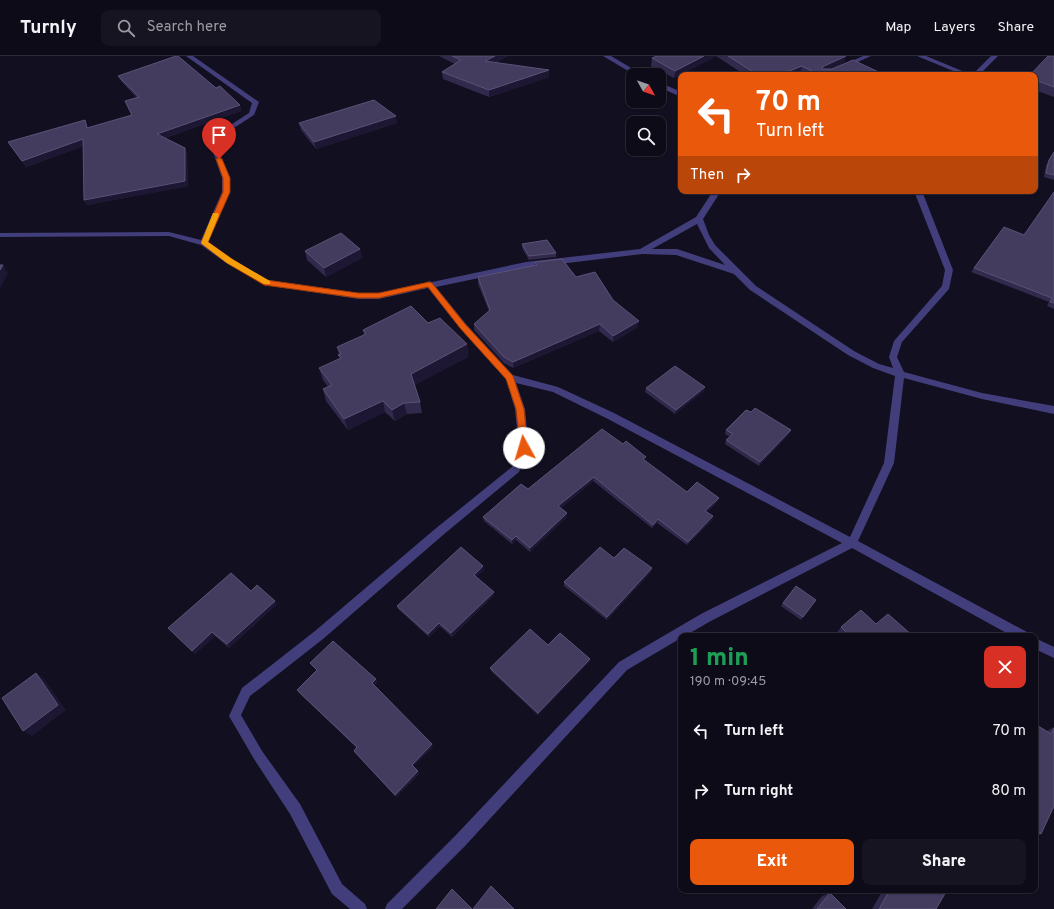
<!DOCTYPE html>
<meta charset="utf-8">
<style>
:root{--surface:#0e0b18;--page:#171421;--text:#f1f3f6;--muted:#9b9ba2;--line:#2e2b37;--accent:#ea580c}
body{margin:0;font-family:Overpass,sans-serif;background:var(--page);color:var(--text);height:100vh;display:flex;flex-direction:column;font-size:15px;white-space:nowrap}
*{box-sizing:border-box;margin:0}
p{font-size:13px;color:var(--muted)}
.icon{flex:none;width:22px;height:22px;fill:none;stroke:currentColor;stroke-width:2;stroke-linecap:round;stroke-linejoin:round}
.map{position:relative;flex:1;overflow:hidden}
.panel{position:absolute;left:678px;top:577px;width:360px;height:260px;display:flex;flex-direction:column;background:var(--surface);border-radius:8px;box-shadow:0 1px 3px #0004,0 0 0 1px var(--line)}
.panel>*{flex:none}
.guide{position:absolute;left:678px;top:16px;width:360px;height:122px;border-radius:8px;box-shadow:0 1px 3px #0004,0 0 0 1px var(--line);background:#ea580c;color:#fff;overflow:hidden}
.needle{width:26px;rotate:130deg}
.buttons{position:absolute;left:626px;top:12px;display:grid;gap:8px}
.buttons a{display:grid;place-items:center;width:40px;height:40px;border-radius:8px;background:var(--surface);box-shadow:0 1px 3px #0004,0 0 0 1px var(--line);font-size:20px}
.pin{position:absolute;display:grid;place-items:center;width:34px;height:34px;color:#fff;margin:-41px -17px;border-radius:50% 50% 50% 0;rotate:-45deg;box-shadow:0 0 4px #0007}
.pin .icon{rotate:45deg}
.me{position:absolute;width:44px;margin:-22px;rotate:354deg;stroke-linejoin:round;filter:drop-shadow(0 0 3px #0008)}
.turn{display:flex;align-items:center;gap:14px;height:84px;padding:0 12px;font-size:18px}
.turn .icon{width:52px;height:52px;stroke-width:2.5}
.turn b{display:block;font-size:28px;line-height:34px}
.then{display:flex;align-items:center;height:38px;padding:0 12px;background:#0003;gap:8px;font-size:15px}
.round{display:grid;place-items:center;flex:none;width:42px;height:42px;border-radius:8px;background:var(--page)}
.headline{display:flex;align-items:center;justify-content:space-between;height:68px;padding:0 12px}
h1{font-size:24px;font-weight:800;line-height:30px;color:#1e9e55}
.primary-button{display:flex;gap:8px;margin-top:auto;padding:8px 12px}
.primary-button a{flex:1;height:46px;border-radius:8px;background:var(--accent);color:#fff;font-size:16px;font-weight:800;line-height:46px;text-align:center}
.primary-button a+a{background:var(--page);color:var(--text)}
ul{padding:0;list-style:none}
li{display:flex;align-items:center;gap:12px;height:60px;padding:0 12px}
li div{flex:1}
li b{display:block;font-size:15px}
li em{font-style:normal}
header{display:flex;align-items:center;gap:24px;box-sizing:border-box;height:56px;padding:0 20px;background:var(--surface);border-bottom:1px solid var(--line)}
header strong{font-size:19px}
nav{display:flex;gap:22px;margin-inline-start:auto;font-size:14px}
.search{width:280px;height:36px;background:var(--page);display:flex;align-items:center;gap:10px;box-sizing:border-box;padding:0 14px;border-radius:8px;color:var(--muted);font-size:15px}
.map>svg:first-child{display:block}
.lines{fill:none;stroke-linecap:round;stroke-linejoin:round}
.minor{fill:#423e7b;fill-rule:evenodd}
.wall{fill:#322a4c}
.shaded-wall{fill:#1d1733}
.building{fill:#433c5f;stroke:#5b5377}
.route{fill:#ea580c;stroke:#983908}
.slow{fill:#f59e0b}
</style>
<header>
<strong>Turnly</strong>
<div class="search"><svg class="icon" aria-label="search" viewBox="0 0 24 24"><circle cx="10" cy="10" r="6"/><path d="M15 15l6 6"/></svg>Search here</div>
<nav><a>Map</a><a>Layers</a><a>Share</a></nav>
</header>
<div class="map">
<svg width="1054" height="853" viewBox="0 0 1054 853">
<rect width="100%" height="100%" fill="#120f20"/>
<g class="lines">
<path class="minor" d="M186 0H193L259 46 254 59 223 79 217 90 230 122V136L208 186 232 203 267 224 359 237H379L425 227 429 225 432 226 526 206 640 193 696 161 713 135H721L703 163 709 179 715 189 756 230 854 295 879 308 893 312 889 301 894 285 942 230 945 214 914 135H922L953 214 949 233 902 286 897 301 904 316 982 337 1054 350V358L982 343 904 322 894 407 858 485 1027 576 1029 580H1012L852 492 709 566 685 580H681V582L627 614 465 790 402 853H385L387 848 455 780 619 606 701 558 842 487 608 363 553 336 516 327 525 353 529 392 519 416 443 479 323 583 250 640 241 659 262 695 300 748 342 828 365 848 367 853H350L332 838 290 758 254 703 229 660 242 632 315 575 435 473 512 411 519 392 515 353 506 323 460 272 428 232 379 243H359L265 229 226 207 201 189 169 180 0 181V177L169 176 201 184 222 136V122L211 90 218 77 249 57 252 47ZM697 168 709 192 725 209 677 193H652ZM642 198 676 199 734 218 750 234 848 299 873 312 895 320 884 407 850 481 614 357 558 331 513 319 466 268 436 231 526 212Z
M603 0H611L643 19H635Z
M863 0H871L829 19H821Z
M917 0H926L972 19 991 0H998L979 19H963Z
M659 26 681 36V41L659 31Z
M1035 582 1054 591V602L1035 593Z"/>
</g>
<path class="wall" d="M439 0H508L495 7 549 14V21L489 41 443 23 442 16 455 8Z
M657 0H846L843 7 831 13 885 19H804L800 17 796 19H745L716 0 674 22 651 10 652 2Z
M1054 0V41L1035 34V19Z
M118 20 216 32 240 49 241 55 165 82 185 92 187 98 188 130 87 149 84 144 83 90 26 111 12 91 8 86 85 64 88 72 132 60 125 45 137 42 121 25Z
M299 67H397L316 93 301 74Z
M1054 96V124L1044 121 1046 109Z
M1054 136V253L1047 250 1049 246 971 216 974 212 1024 179Z
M522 188 556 197V201L529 204 522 192Z
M360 193 362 202 326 221 307 204 305 195Z
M535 206 576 221 613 244 638 271 613 286 599 275 513 312 504 307 474 274V268L489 255 478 228V221L535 210Z
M428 267 467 288 468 301 414 329 420 346 422 357 407 358 395 365 385 356 348 374 326 345 323 333 328 331 323 324 319 312 340 303 337 291 364 279 363 274Z
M646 332 704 335 675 358 645 336Z
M726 374H791L789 378 759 410 725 388 726 384 730 381 725 378Z
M645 405 687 436 719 442 718 445 707 456 713 460 712 464 687 489 657 467 652 472 593 425 561 452 567 457V461L530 496 516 484 512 488 484 465 483 461 528 433Z
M614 502 652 512 651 516 607 564 564 530V526Z
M484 514 476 521 494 536V539L452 581 440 570 429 581 398 553 397 550Z
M251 535 277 548 229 592 215 580 195 598 168 572Z
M816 544 801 564 781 550 783 547Z
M876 568 913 580H838L836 578 841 571Z
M548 589 590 603 589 606 538 659 491 615 490 612Z
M310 607 376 623 377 626 374 629 433 691 413 710 419 718 396 741 355 697 354 695 357 692 299 637 297 634 317 614 312 610Z
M1035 668 1047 675 1054 671V750L1041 778 1035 781Z
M883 834H947L936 853H872Z
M830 837 846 853H812L822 840Z"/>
<path class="shaded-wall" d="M495 0H508L485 12V5Z
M704 0H716L674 22 675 15Z
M846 0 843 7 820 19 822 11Z
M802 10 800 17 796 19H779Z
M549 14V21L489 41V34Z
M240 49 241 55 159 84 157 78Z
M396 60 397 67 316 93 314 86Z
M83 83 85 89 26 111 22 105Z
M185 92 187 98 188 130 87 149 84 144Z
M360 193 362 202 326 221 324 212Z
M3 209 8 217 0 233V214Z
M639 265 638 271 613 286V280Z
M600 268 599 275 513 312V306Z
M467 288 468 301 413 330 411 318Z
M705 331 704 335 675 358 676 354Z
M383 345 385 356 348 374 344 363Z
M404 347 407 358 395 365 392 354Z
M791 374 789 378 759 410 760 406Z
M594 421 593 425 558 454V450Z
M719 442 718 445 704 459 705 455Z
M567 457V461L530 496V492Z
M713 460 712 464 687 489 688 486Z
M658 463 657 467 652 472 653 469Z
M516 480V484L512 488V484Z
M483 510 484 514 474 523V519Z
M652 512 651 516 607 564V561Z
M494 536V539L452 581 451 577Z
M275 545 277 548 229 592 227 588Z
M439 567 440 570 429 581 428 578Z
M212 576 215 580 195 598 192 595Z
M590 603 589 606 538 659V657Z
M36 617 44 623 66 654 32 680 23 675Z
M376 623 377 626 373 630 372 627Z
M432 688 433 691 413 711 412 709Z
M418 715 419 718 396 741 395 739Z"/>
<path class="building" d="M176 0H178L216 32 220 30 240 49 157 78 185 92V125L84 144 83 83 22 105 8 86 85 64 87 72 132 59 125 45 139 41 118 20Z
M452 0H495L485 5 549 14 489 34 442 16 461 4Z
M657 0H704L675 15 652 2Z
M728 0H846L822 11 823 13H832L853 4 885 19H819L802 10 779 19H758Z
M1048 0H1054V31L1035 24V19H1030Z
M374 44 396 60 314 86 299 67Z
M1054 96V119L1046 117 1049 104Z
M1054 136V247L1050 246 1052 242 974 212 1004 171 1024 179Z
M341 177 360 193 324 212 305 195Z
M547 184 556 197 529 200 522 188Z
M562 203 576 221 595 216 613 244 639 265 613 280 600 268 513 306 504 301 474 268 490 254 478 221 537 209 535 206Z
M0 209H3L0 214Z
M411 250 428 267 440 262 467 288 411 318 420 346 404 347 392 354 383 345 344 363 323 333 332 329 319 312 341 302 338 299 341 298 337 291 366 278 363 274Z
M675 310 705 331 676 354 646 332Z
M755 352 791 374 760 406 726 384 733 378 726 374 746 354 751 356Z
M602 373 623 388 626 385 646 401 643 403 687 436 697 426 719 442 705 455 713 460 688 486 658 463 653 469 594 421 558 450 567 457 530 492 516 480 512 484 483 461 521 428 528 433Z
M461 491 483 510 474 519 494 536 451 577 439 567 428 578 397 550Z
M600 491 614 502 624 492 652 512 607 561 564 526Z
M231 517 251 535 257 529 275 545 227 588 212 576 192 595 168 572Z
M796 530 816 544 803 561 783 547Z
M861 554 876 568 888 558 913 580H850L841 571Z
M530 573 548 589 560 577 590 603 538 657 490 612Z
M333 585 376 623 372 627 432 688 412 709 418 715 395 739 354 695 357 691 297 634 317 614 310 607Z
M36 617 58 649 23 675 2 642Z
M1035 668 1051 678 1054 672V750L1041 778 1035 774Z
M491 830 514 853H473Z
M452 833 472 853H436Z
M890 834H947L936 853H879Z
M830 837 846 853H817Z"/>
<path class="route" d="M219 101 222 103 230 122V136L208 186 232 203 266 224 358 237H379L429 226 432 227 465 268 513 320 524 353 528 392 527 394H521L520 392 516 353 506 323 460 272 428 231 379 242H358L264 229 227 207 202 188 201 187 223 136V122L216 103Z"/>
<path class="slow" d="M213 157H218L219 159 208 186 232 203 270 225V228H264L227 207 202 188 201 187Z"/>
</svg>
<div class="buttons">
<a><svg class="needle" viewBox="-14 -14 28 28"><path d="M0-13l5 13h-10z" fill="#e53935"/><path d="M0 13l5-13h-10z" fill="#9b9ba2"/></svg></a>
<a><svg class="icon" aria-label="search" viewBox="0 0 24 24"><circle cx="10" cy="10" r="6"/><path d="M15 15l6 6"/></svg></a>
</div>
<div class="pin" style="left:219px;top:103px;background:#d93025"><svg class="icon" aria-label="arrive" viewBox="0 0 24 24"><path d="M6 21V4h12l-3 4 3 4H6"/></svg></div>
<svg class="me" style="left:524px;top:392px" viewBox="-20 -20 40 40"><circle r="19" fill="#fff"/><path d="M0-13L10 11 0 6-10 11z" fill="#ea580c"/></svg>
<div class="guide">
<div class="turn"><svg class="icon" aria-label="left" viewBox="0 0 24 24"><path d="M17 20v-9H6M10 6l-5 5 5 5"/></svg><div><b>70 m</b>Turn left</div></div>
<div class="then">Then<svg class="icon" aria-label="right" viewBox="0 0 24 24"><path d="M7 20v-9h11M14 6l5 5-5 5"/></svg></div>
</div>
<section class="panel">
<div class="headline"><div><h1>1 min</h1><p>190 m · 09:45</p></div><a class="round" style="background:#d93025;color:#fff"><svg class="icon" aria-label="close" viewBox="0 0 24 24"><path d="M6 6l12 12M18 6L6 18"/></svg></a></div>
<ul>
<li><svg class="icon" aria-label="left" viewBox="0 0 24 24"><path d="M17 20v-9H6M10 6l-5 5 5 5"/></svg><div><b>Turn left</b></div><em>70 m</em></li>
<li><svg class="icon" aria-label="right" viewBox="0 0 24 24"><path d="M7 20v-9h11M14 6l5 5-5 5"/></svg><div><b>Turn right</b></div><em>80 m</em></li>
</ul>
<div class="primary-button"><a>Exit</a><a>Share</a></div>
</section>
</div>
